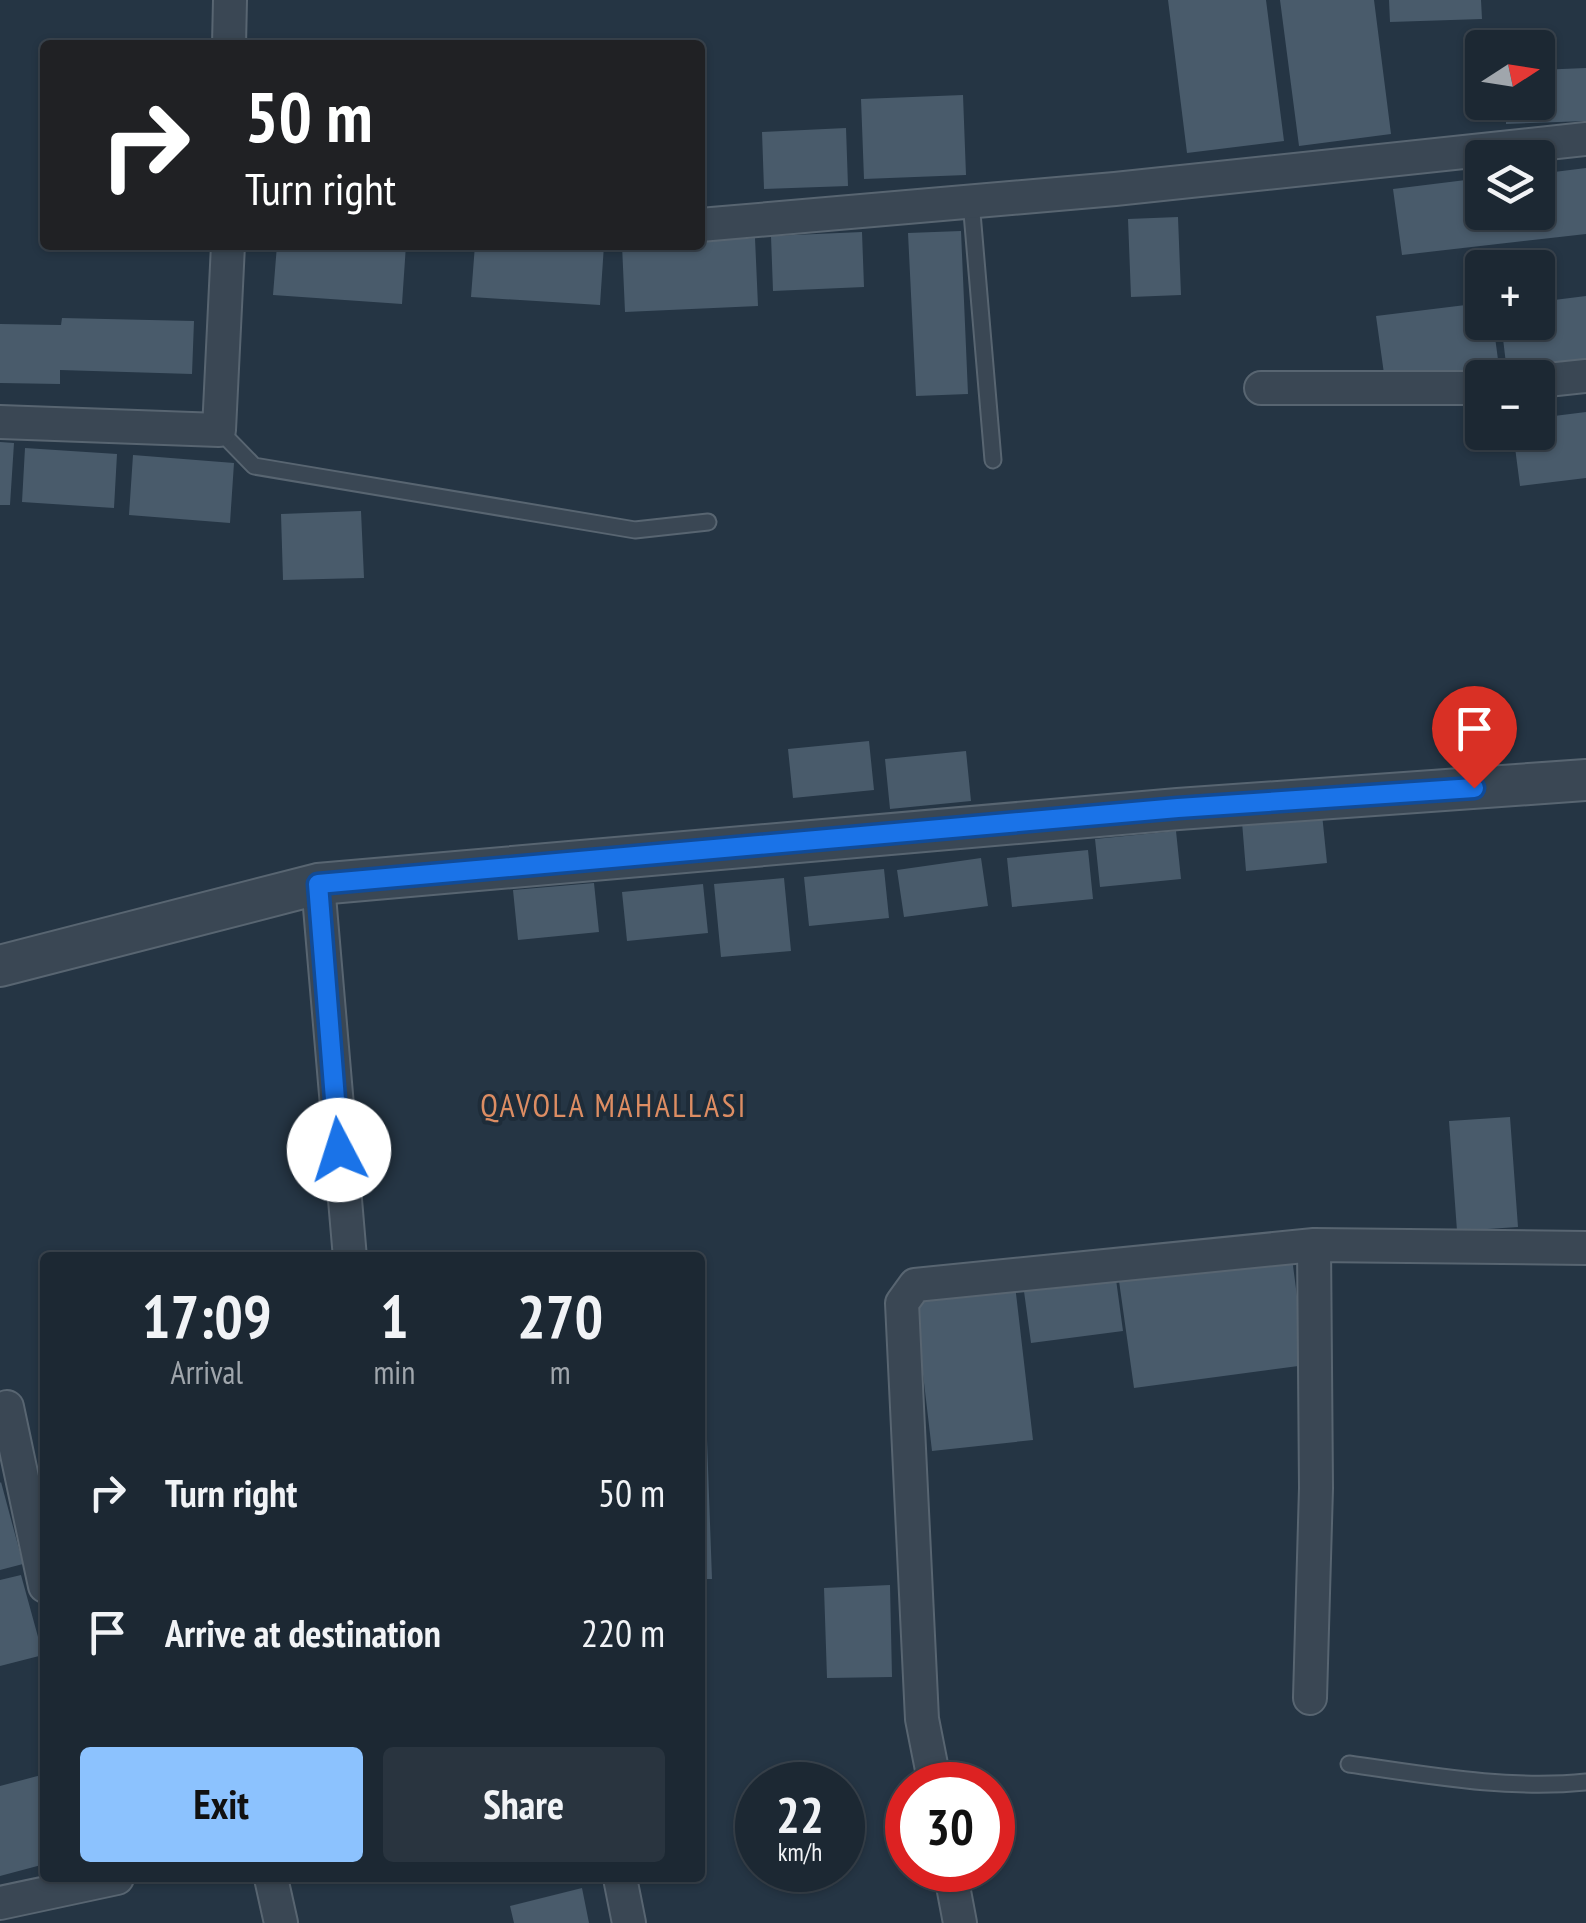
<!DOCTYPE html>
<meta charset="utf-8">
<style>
:root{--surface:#1c2833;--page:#29343f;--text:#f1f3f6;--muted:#a0a6ac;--line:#3a444e;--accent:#8cc2fe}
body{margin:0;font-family:"PT Sans Narrow",sans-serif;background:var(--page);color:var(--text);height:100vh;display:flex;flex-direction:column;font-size:38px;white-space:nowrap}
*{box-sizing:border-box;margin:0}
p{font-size:32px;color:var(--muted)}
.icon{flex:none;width:55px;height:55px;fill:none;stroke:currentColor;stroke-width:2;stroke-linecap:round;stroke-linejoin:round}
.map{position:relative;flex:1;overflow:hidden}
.sheet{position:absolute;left:40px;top:1252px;width:665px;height:630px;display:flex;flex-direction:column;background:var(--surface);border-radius:10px;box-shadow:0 2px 8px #0004,0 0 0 2px var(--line)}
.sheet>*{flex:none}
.hud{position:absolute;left:40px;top:40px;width:665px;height:210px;border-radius:10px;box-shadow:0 2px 8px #0004,0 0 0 2px var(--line);background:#202124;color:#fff;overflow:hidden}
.needle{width:65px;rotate:78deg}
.fabs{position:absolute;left:1465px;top:30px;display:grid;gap:20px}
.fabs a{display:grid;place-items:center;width:90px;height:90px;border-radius:10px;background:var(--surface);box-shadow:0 2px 8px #0004,0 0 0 2px var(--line);font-size:50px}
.speed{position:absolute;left:735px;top:1762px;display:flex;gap:20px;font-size:50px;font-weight:700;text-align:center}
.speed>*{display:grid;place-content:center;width:130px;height:130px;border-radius:50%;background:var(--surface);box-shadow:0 2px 8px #0004,0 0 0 2px var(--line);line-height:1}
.speed small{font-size:25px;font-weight:400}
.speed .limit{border:15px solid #d22;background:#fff;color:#111}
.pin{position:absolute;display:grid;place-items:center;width:85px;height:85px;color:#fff;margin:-102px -42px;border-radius:50% 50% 50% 0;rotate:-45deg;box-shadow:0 0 10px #0007}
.pin .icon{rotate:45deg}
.me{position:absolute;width:110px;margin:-55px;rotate:355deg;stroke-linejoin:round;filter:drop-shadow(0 0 8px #0008)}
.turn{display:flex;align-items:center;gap:35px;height:210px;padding:0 40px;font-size:45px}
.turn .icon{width:130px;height:130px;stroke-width:2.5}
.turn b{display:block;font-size:70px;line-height:85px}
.eta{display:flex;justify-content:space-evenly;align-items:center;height:170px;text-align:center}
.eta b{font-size:60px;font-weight:700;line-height:70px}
.button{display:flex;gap:20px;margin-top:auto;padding:20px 40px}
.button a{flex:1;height:115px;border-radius:10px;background:var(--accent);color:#111;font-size:40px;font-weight:700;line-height:115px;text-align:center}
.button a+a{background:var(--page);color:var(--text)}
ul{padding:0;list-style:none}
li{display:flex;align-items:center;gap:30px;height:140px;padding:0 40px}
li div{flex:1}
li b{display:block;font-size:38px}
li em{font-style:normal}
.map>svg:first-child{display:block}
.building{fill:#495b6b}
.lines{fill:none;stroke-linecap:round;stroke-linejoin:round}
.service-casing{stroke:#586571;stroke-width:19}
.minor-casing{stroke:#586571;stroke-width:36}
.tertiary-casing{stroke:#586571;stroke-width:44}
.service{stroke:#3a4754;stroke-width:15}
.minor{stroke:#3a4754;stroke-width:32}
.tertiary{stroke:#3a4754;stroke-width:40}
.route-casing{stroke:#114b97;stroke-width:25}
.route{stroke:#1a73e8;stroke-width:18}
.labels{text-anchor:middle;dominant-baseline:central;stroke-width:8;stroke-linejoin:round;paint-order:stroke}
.neighbourhood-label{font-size:32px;letter-spacing:2.5px;fill:#dd8d63;stroke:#1e2c39}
</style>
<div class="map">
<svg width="1586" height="1923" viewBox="0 0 1586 1923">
<rect width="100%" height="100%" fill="#253544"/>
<path class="building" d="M1168 0H1266L1284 141 1187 153Z
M1280 0H1374L1391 134 1299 146Z
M1389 0H1481L1482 19 1390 22Z
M1586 68V121L1506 124V102H1538V70Z
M963 95 966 175 864 179 861 99Z
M846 128 848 186 764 189 762 132Z
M1586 168V234L1402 255 1393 189 1482 178V212H1538V174Z
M1178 217 1181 295 1131 297 1128 219Z
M961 231 968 394 916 396 908 233Z
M862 232 864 287 773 291 771 236Z
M755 238 758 306 625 312 622 245H700V241Z
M277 245H406L402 304 273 295Z
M475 245H604L600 305 471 297Z
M1586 296V362L1507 372 1501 322H1538V302Z
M1482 303V322H1493L1499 367 1385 381 1376 316Z
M62 318 194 321 192 374 60 370V384L0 383V324L61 325Z
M1586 412V478L1520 486 1513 432H1538V418Z
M0 442 14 443 10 505H0Z
M25 448 117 454 114 508 22 502Z
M133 455 234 463 230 523 129 515Z
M361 511 364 578 283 580 281 514Z
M869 741 874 790 793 798 788 749Z
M966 751 971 801 890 809 885 759Z
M1322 814 1327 863 1246 871 1242 822Z
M1176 831 1181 879 1100 887 1095 839Z
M1088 850 1093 899 1012 907 1007 858Z
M981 858 988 906 904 917 897 870Z
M884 869 889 918 809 926 804 877Z
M784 878 791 951 721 957 714 884Z
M594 883 599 932 518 940 513 890Z
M703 884 708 933 627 941 622 892Z
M1510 1117 1518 1227 1457 1231 1449 1121Z
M1292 1258 1306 1365 1134 1388 1119 1281Z
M1115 1272 1123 1331 1031 1343 1023 1284Z
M1015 1285 1033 1440 932 1451 914 1297Z
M700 1411H706L712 1579H700Z
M1 1482 23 1564 0 1570V1483Z
M21 1575 43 1655 0 1666V1580Z
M890 1585 892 1677 827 1678 824 1588Z
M45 1774V1864L0 1876V1786Z
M582 1888 589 1923H514L510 1906Z"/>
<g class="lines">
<g class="service-casing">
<path id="service" d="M971 201 993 460
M219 430 254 466 635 530 708 522
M1349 1764C1427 1775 1507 1790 1586 1782"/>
</g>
<g class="minor-casing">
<path id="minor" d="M229 45 230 0
M700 225 1115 189 1586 139
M1538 381 1586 376
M1261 388H1482
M0 422 219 430 228 245
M318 884 350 1258
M7 1407 45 1586
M1310 1698 1316 1488 1314 1245
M935 1785 922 1719 902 1303 915 1285 1314 1245 1586 1248
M950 1870 960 1923
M271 1878 281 1923
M620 1878 629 1923
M0 1903 117 1878"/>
</g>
<g class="tertiary-casing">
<path id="tertiary" d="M0 966 318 884 1178 809 1586 780"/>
</g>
<use href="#service" class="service"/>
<use href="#minor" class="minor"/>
<use href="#tertiary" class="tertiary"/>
</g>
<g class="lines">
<g class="route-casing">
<path id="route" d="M339 1150 318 884 1178 808 1474 788"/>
</g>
<use href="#route" class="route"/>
</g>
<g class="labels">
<g class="neighbourhood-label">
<text x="614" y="1105">QAVOLA MAHALLASI</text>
</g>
</g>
</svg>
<div class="fabs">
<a><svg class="needle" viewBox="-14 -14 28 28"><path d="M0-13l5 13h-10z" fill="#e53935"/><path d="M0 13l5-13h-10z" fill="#a0a6ac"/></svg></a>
<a><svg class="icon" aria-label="layers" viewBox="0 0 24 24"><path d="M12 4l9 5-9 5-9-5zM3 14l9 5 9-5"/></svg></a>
<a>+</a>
<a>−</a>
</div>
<div class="speed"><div>22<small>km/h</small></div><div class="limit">30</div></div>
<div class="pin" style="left:1474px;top:788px;background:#d93025"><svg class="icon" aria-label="arrive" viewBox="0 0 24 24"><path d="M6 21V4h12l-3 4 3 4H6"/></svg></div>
<svg class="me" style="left:339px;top:1150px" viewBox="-20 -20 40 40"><circle r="19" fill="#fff"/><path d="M0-13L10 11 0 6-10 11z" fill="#1a73e8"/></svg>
<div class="hud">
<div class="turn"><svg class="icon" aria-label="right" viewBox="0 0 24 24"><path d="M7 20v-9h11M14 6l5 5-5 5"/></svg><div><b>50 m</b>Turn right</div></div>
</div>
<section class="sheet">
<div class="eta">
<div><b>17:09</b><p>Arrival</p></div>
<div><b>1</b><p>min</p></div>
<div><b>270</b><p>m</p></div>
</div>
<ul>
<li><svg class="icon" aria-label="right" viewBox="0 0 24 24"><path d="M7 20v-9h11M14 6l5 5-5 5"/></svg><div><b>Turn right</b></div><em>50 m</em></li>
<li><svg class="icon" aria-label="arrive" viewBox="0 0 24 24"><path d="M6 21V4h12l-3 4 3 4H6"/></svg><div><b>Arrive at destination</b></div><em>220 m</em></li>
</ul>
<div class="button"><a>Exit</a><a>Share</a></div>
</section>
</div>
